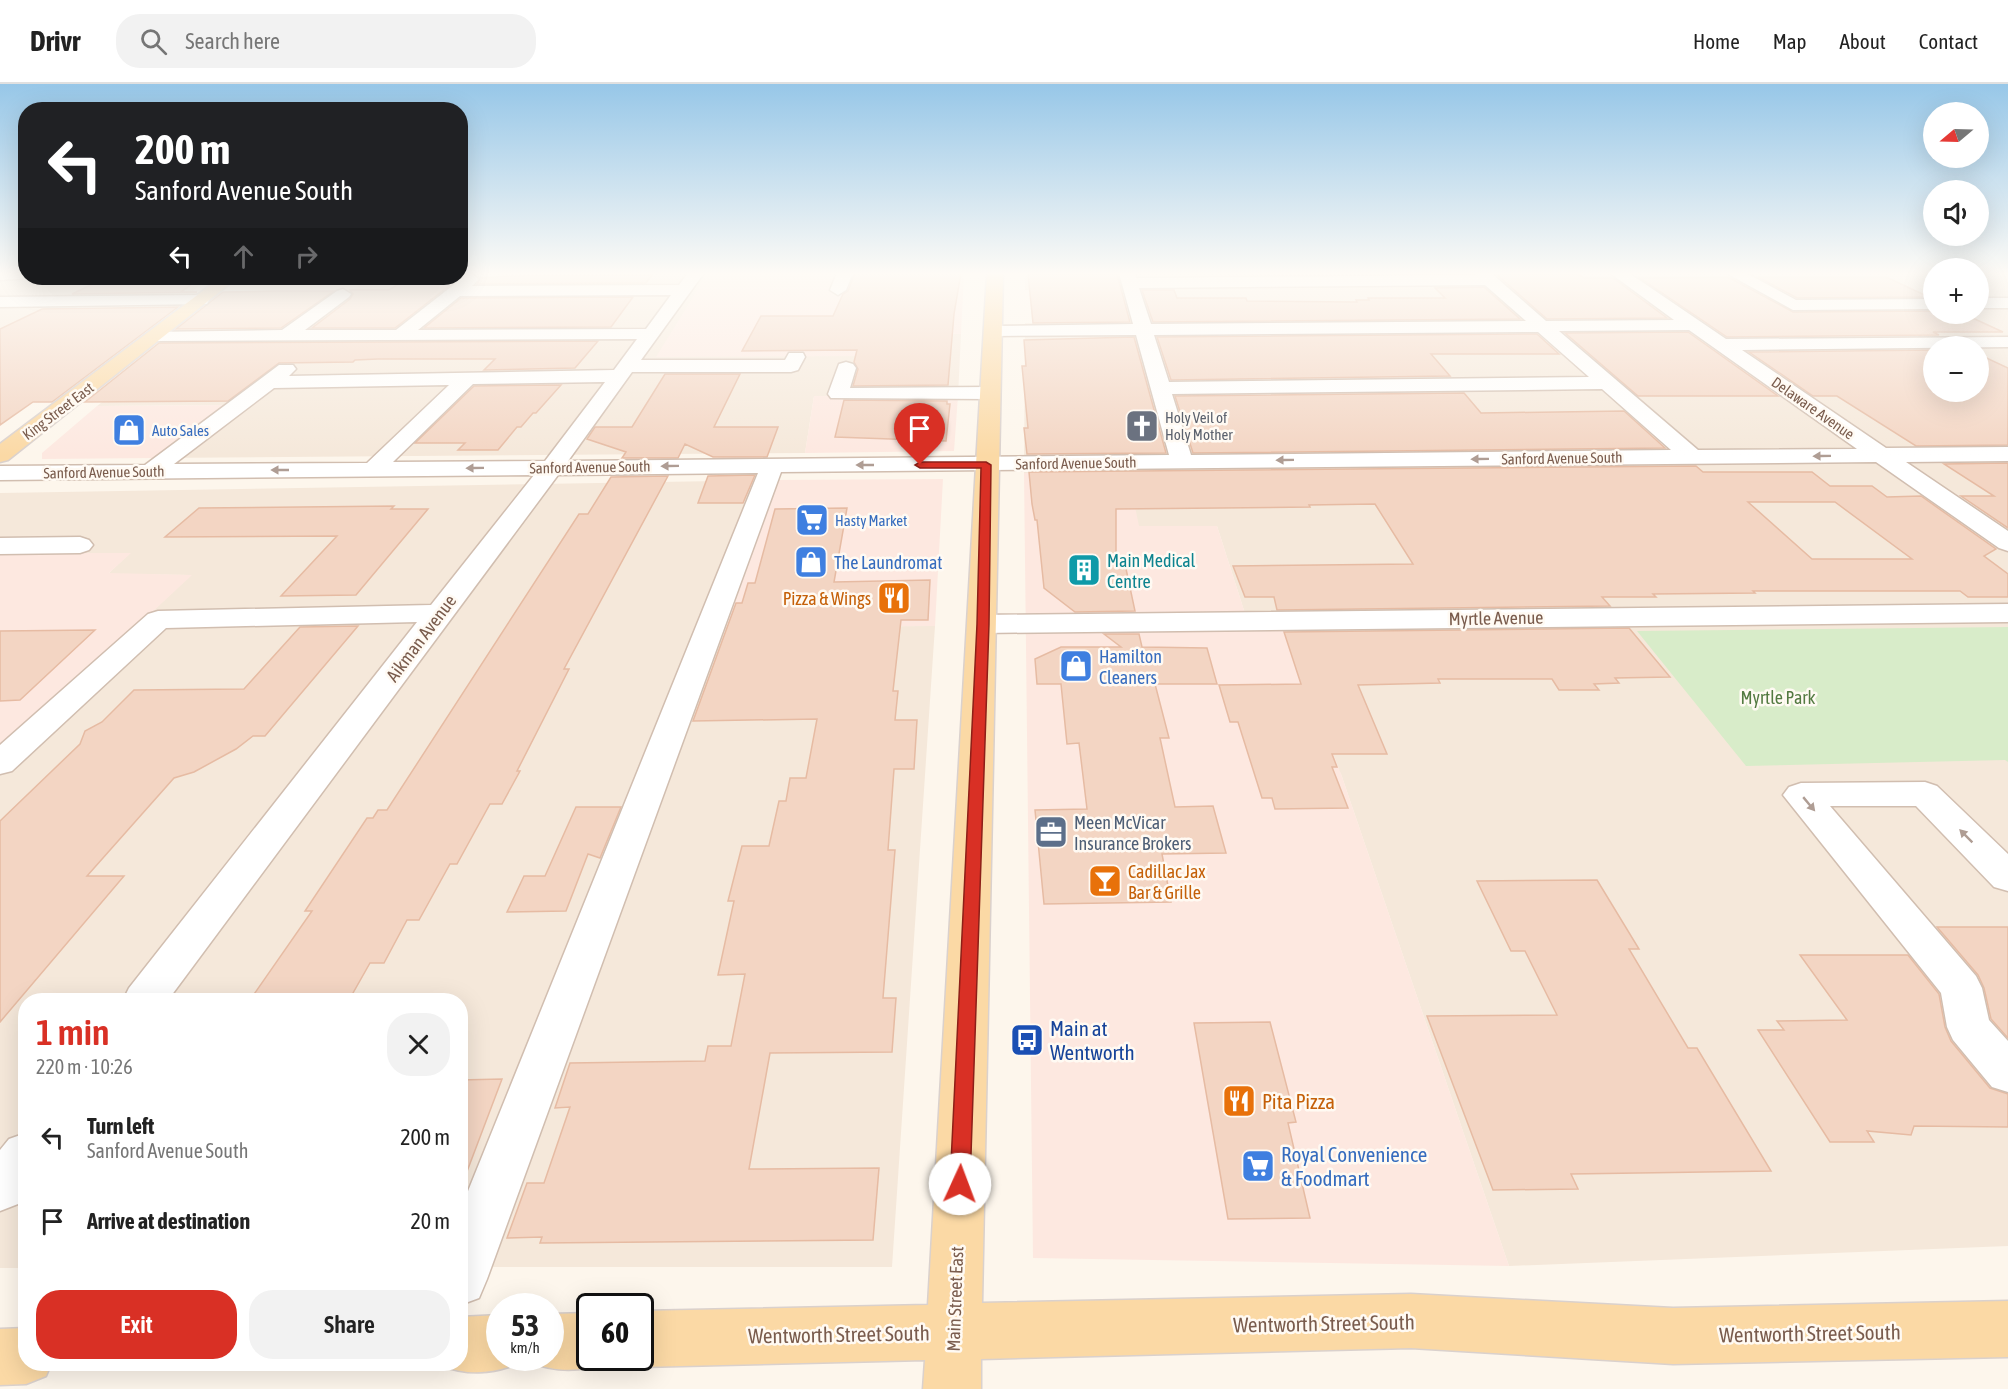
<!DOCTYPE html>
<meta charset="utf-8">
<style>
:root{--surface:#fff;--page:#f2f2f2;--text:#222;--muted:#767676;--line:#e0e0e0;--accent:#d93025}
body{margin:0;font-family:"Asap Condensed",sans-serif;background:var(--page);color:var(--text);height:100vh;display:flex;flex-direction:column;font-size:22px;white-space:nowrap}
*{box-sizing:border-box;margin:0}
p{font-size:20px;color:var(--muted)}
.icon{flex:none;width:33px;height:33px;fill:none;stroke:currentColor;stroke-width:2;stroke-linecap:round;stroke-linejoin:round}
.map{position:relative;flex:1;overflow:hidden}
.drawer{position:absolute;left:18px;top:909px;width:450px;height:378px;display:flex;flex-direction:column;background:var(--surface);border-radius:24px;box-shadow:0 6px 24px #0002}
.drawer>*{flex:none}
.top-card{position:absolute;left:18px;top:18px;width:450px;height:183px;border-radius:24px;box-shadow:0 6px 24px #0002;background:#202124;color:#fff;overflow:hidden}
.needle{width:39px;rotate:251deg}
.controls{position:absolute;left:1923px;top:18px;display:grid;gap:12px}
.controls a{display:grid;place-items:center;width:66px;height:66px;border-radius:50%;background:var(--surface);box-shadow:0 6px 24px #0002;font-size:30px}
.speed{position:absolute;left:486px;top:1209px;display:flex;gap:12px;font-size:30px;font-weight:700;text-align:center}
.speed>*{display:grid;place-content:center;width:78px;height:78px;border-radius:50%;background:var(--surface);box-shadow:0 6px 24px #0002;line-height:1}
.speed small{font-size:15px;font-weight:400}
.speed .limit{border:3px solid #111;border-radius:9px;background:#fff;color:#111}
.pin{position:absolute;display:grid;place-items:center;width:51px;height:51px;color:#fff;margin:-62px -26px;border-radius:50% 50% 50% 0;rotate:-45deg;box-shadow:0 0 6px #0007}
.pin .icon{rotate:45deg}
.me{position:absolute;width:66px;margin:-33px;rotate:2deg;stroke-linejoin:round;filter:drop-shadow(0 0 4px #0008)}
.turn{display:flex;align-items:center;gap:21px;height:126px;padding:0 18px;font-size:27px}
.turn .icon{width:78px;height:78px;stroke-width:2.5}
.turn b{display:block;font-size:42px;line-height:51px}
.lanes{display:flex;align-items:center;height:57px;padding:0 18px;background:#0003;justify-content:center;gap:30px;direction:ltr}
.lanes .off{opacity:.35}
.round{display:grid;place-items:center;flex:none;width:63px;height:63px;border-radius:24px;background:var(--page)}
.headline{display:flex;align-items:center;justify-content:space-between;height:102px;padding:0 18px}
h1{font-size:36px;font-weight:600;line-height:45px;color:var(--accent)}
.cta{display:flex;gap:12px;margin-top:auto;padding:12px 18px}
.cta a{flex:1;height:69px;border-radius:24px;background:var(--accent);color:#fff;font-size:24px;font-weight:600;line-height:69px;text-align:center}
.cta a+a{background:var(--page);color:var(--text)}
ul{padding:0;list-style:none}
li{display:flex;align-items:center;gap:18px;height:84px;padding:0 18px}
li div{flex:1}
li b{display:block;font-size:22px}
li em{font-style:normal}
header{display:flex;align-items:center;gap:36px;box-sizing:border-box;height:84px;padding:0 30px;background:var(--surface);border-bottom:2px solid var(--line)}
header strong{font-size:28px}
nav{display:flex;gap:33px;margin-inline-start:auto;font-size:21px}
.search{width:420px;height:54px;background:var(--page);display:flex;align-items:center;gap:15px;box-sizing:border-box;padding:0 21px;border-radius:24px;color:var(--muted);font-size:22px}
.map>svg:first-child{display:block}
.residential{fill:#f5e8da;fill-rule:evenodd}
.commercial{fill:#fde8e0}
.green{fill:#d8ecc9}
.building{fill:#f3d5c3;stroke:#e6bba3;stroke-width:1.5;fill-rule:evenodd}
.lines{fill:none;stroke-linecap:round;stroke-linejoin:round}
.minor-casing{stroke:#d1beb0;stroke-width:3}
.major-casing{stroke:#dad1cd;stroke-width:3}
.minor{fill:#fff;fill-rule:evenodd}
.major{fill:#fbd9a5;fill-rule:evenodd}
.oneway{fill:#af9d94}
.route{fill:#d93025;stroke:#8d1f18;stroke-width:1.5}
.labels{text-anchor:middle;dominant-baseline:central;stroke-width:5;stroke-linejoin:round;paint-order:stroke}
.far-street-label{font-size:15px;fill:#7a5c4d;stroke:#fffaf3}
.far-worship-label{font-size:15px;fill:#5b616d;stroke:#fffaf3;text-anchor:start}
.far-shop-label{font-size:15px;fill:#366cbe;stroke:#fffaf3;text-anchor:start}
.culture-label{font-size:18px;fill:#0d838f;stroke:#fffaf3;text-anchor:start}
.shop-label{font-size:18px;fill:#366cbe;stroke:#fffaf3;text-anchor:start}
.food-label{font-size:18px;fill:#c56008;stroke:#fffaf3;text-anchor:end}
.street-label{font-size:18px;fill:#7a5c4d;stroke:#fffaf3}
.park-label{font-size:18px;fill:#537a41;stroke:#fffaf3}
.service-label{font-size:18px;fill:#4e5e75;stroke:#fffaf3;text-anchor:start}
.near-transit-label{font-size:21px;fill:#164399;stroke:#fffaf3;text-anchor:start}
.near-food-label{font-size:21px;fill:#c56008;stroke:#fffaf3;text-anchor:start}
.near-shop-label{font-size:21px;fill:#366cbe;stroke:#fffaf3;text-anchor:start}
.near-street-label{font-size:21px;fill:#7a5c4d;stroke:#fffaf3}
</style>
<header>
<strong>Drivr</strong>
<div class="search"><svg class="icon" aria-label="search" viewBox="0 0 24 24"><circle cx="10" cy="10" r="6"/><path d="M15 15l6 6"/></svg>Search here</div>
<nav><a>Home</a><a>Map</a><a>About</a><a>Contact</a></nav>
</header>
<div class="map">
<svg width="2008" height="1305" viewBox="0 0 2008 1305">
<rect width="100%" height="100%" fill="#fdf6ec"/>
<path class="residential" d="M0 189 26 194H209L189 210 97 211 33 251H0Z
M461 189H708L657 273 881 248 961 250 958 312H814L805 369 156 374 225 321 97 322 197 246 291 245 371 194H460Z
M1025 189H1933L1934 230H1978L1979 189H2008V1162L1509 1182 1341 690 1249 542 1217 442H1139L1024 389 1025 239H1135L1129 205 1025 206ZM1934 262H1978V308H1934Z
M774 396 727 543 935 542 892 1183H461L460 916H26L25 1184H0V670L191 491 108 490 130 469H0V409Z"/>
<path class="commercial" d="M708 189H964L961 250 881 248 874 272 656 273Z
M814 312H958L954 367 805 369Z
M226 321 156 374 42 375V369L97 322Z
M1024 389H1128L1139 442H1217L1249 542H1285L1341 690 1509 1182 1033 1174Z
M943 395 935 542 726 543 774 396Z
M0 469H131L109 489 192 491 0 670Z"/>
<path class="green" d="M2008 543V678L2005 676 1746 682 1637 547Z"/>
<path class="building" d="M855 189H961L954 230 948 301 853 302 858 285 854 278 857 266 742 267 761 232H833L843 210 848 207Z
M1028 190H1117L1130 238 1033 239Z
M1496 190H1577L1584 194H1613L1667 234 1547 235Z
M652 191 646 199 477 200 480 194 509 192Z
M1728 193 1793 228 1934 227V230H1964L2003 248H1933L1939 251 1727 253 1640 194Z
M1758 193H1886L1929 213 1797 214Z
M144 194H194L185 200H192L181 208H197L72 210 95 199 131 198Z
M408 194H459L395 244H312L350 215 353 210 350 206H389Z
M1484 203 1520 235 1153 238 1142 206H1174L1177 214H1246L1247 217 1357 218 1356 216H1369L1368 214H1445L1435 204Z
M276 207H334L281 244 176 245 223 208Z
M633 213 611 243 424 244 461 214Z
M178 223 52 318H33L0 341V245L42 225Z
M1688 248 1778 312H1638L1565 249Z
M1537 250 1559 270H1431L1450 292 1171 296 1157 253Z
M1134 253 1166 369 1027 370 1024 344H1028L1022 282H1026L1024 256Z
M598 257 575 284 484 286 495 275H378L355 276 353 278 279 279 228 317 85 318 159 259Z
M1934 266V308H1978V270L2008 284V361L1916 362 1837 312H1813L1749 268Z
M665 290H740L714 343H778L767 373H713L685 360 678 374H622L626 368 587 355 595 343H632Z
M561 301 536 329H533L521 343H517L498 366H458L465 359H415L474 302Z
M1464 309 1481 329 1624 327 1665 364 1193 369 1175 312Z
M844 316 947 317V320H950L946 357 835 353Z
M2008 379V444L1961 412H1994L1944 380Z
M1696 382 1703 388H1812L1830 402H1872L1887 413 1921 412 1996 465 1984 472 2008 490V513H1968L1960 507H1753L1755 509 1653 510 1656 513H1602L1610 522 1277 526 1274 513H1245L1233 482 1413 480 1375 420 1309 421 1310 423 1116 425V480H1125L1135 527 1075 528 1044 504 1037 436H1035L1032 420 1029 388ZM1748 418H1835L1912 475H1812Z
M755 391 743 419H698L708 392Z
M668 392 564 585H569L517 687H520L502 720H490L457 780H450L419 836H407L384 879H370L349 916H250L312 827H305L367 734H373L378 726H387L579 430H588L611 393Z
M394 422 391 425H428L356 511 281 512 337 452 165 453 199 424Z
M847 424 834 498 930 496 928 536H901L893 607H898L895 636H917L914 685H894L888 766H895L883 914H896L892 968 770 969 749 1085 879 1084 873 1156 540 1159 542 1153 507 1154 527 1099H544L570 1023 555 1024 570 979 705 977 708 962H731L745 890 718 891 734 817H728L742 762H769L779 717H786L790 694H806L817 635 693 637 736 519H742L748 499H755L775 425Z
M358 542 265 652H253L236 665 194 688 174 694 87 792H124L0 938V737L80 660 85 647 102 638 134 606 244 605 300 543Z
M1629 544 1670 593 1615 594 1619 599 1594 600 1599 606H1559L1552 595H1438L1440 599 1358 601 1387 670H1332L1337 683H1332L1348 724 1275 725 1272 714H1262L1238 638H1230L1219 601 1301 600 1284 548Z
M95 546 20 616 0 617V547Z
M1104 550H1139L1142 563 1207 564 1217 600H1155L1169 654H1160L1175 723 1213 722 1226 769 1162 770 1171 818 1044 820 1035 726 1087 725 1079 659 1067 660 1061 600H1037L1035 575 1061 563H1121Z
M576 723H621L600 774 588 770 566 827 507 828 524 792H545Z
M1597 796 1639 865H1629L1688 964H1697L1771 1087 1571 1090 1578 1105 1493 1106 1427 932 1557 931 1525 867H1511L1477 797Z
M1937 843H2008V954L1991 935 1984 904 1978 891Z
M1800 871H1908L1939 910 1945 943 1951 957 1990 1004 2008 1010V1043L1914 1042 1911 1051 1867 1047 1874 1058H1830L1758 946H1784L1777 937 1847 936Z
M1270 938 1296 1038 1288 1039 1310 1134 1228 1135 1194 939Z
M502 995 463 1098H460V996Z"/>
<g class="lines">
<g class="minor-casing">
<path id="minor" d="M0 189H26V194H32L0 196Z
M688 189H704L641 276H785L789 269H803L805 273 798 286 791 288H632L568 377 1169 371 1136 251 994 252 988 251 985 247 988 243 994 242 1133 240 1119 189H1135L1136 194 1475 191 1473 189H1491L1546 237 1674 236 1610 189H1629L1726 255 2008 253V263L1742 266 1886 364 2008 363V377L1906 378 2008 447V467L1999 464 1876 378 781 388 487 1195 479 1214 460 1221V1127L758 389 558 391 168 916H123L129 904 417 538 166 544 12 687 0 690V661L148 530 158 527 431 521 534 391 0 396V382L145 381 279 281H293L296 285 289 292 614 286 637 255 155 257 149 256 146 252 149 248 282 246 337 207 343 205 351 210 349 213 305 246H396L465 192 471 190 479 195 472 202 679 201ZM1485 201 1526 237 1151 240 1139 204ZM671 211 646 245 418 246 460 212ZM1689 246 1857 365 1698 366 1559 247ZM1538 248 1589 293 1169 298 1154 251ZM605 298 545 377 393 378 473 300ZM449 301 367 379 174 380 274 304ZM1602 305 1671 366 1191 371 1172 310Z
M837 189H853L846 206 838 211 830 206Z
M1726 189H1746L1796 216 1934 215V225L1793 226Z
M201 211 209 216 207 220 0 223V213Z
M1978 214H2008V224H1978Z
M846 278 853 280 856 284 850 304 990 303 997 305 1000 309 997 313 990 315 831 314 828 310 839 280Z
M80 453 89 456 93 461 89 466 80 469 0 470V454Z
M2008 520V538L983 549 973 546 969 540 973 534 983 531Z
M1925 698 1937 702 2008 770V807L1994 803 1916 722H1830L1976 892 1982 904 1989 936 2008 957V1008L1992 1003 1953 956 1947 943 1941 909 1783 711 1789 703 1801 699Z
M26 1049V1110L18 1120 0 1127V1066L9 1055Z"/>
</g>
<g class="major-casing">
<path id="major" d="M987 189H1003L982 1219 1411 1210 1673 1224 2008 1217V1273L1673 1280 1411 1264 981 1275V1305H923L925 1276 640 1283 620 1275 640 1274V1227L928 1221Z
M220 194H237L8 376 0 378V360Z
M590 1229V1274H611L610 1277C583 1288 557 1289 530 1278L529 1274H550V1230Z
M500 1231V1274H522L520 1279C492 1290 468 1292 440 1281L460 1280V1233Z
M26 1244V1280H51L46 1292 26 1300 0 1301V1245Z"/>
</g>
<use href="#minor" class="minor"/>
<use href="#major" class="major"/>
</g>
<defs><path id="oneway-solid" d="M-6-.8H1V-3.2L6.5 0L1 3.2V.8H-6Z" transform="scale(1.5)"/></defs>
<g class="oneway">
<use href="#oneway-solid" transform="translate(1822 372) rotate(179)"/>
<use href="#oneway-solid" transform="translate(1480 375) rotate(179)"/>
<use href="#oneway-solid" transform="translate(1285 376) rotate(179)"/>
<use href="#oneway-solid" transform="translate(865 381) rotate(180)"/>
<use href="#oneway-solid" transform="translate(670 382) rotate(179)"/>
<use href="#oneway-solid" transform="translate(475 384) rotate(179)"/>
<use href="#oneway-solid" transform="translate(280 386) rotate(180)"/>
<use href="#oneway-solid" transform="translate(1809 720) rotate(50)"/>
<use href="#oneway-solid" transform="translate(1966 752) rotate(-135)"/>
</g>
<linearGradient id="sky" x2="0" y2="1"><stop stop-color="#97c7e8"/><stop offset="0.51" stop-color="#fefbf6"/><stop offset="1" stop-color="#fefbf6" stop-opacity="0"/></linearGradient>
<rect width="2008" height="372" fill="url(#sky)"/>
<path class="route" d="M986 378 991 381 989 540 970 1100 967 1106 960 1109 953 1106 950 1100 977 540 981 384H920L915 381 920 378Z"/>
<defs>
<g id="church-square" transform="scale(1.725)"><rect x="-9" y="-9" width="18" height="18" rx="4" fill="#6b7280" stroke="#fffaf3"/><path d="M-1.2-6h2.4v3.5h3.3v2.4h-3.3V6h-2.4V-.1h-3.3v-2.4h3.3Z" fill="#fff"/></g>
<g id="shop-square" transform="scale(1.725)"><rect x="-9" y="-9" width="18" height="18" rx="4" fill="#3f7fe0" stroke="#fffaf3"/><path d="M-5-2.5h2.3a2.7 3.5 0 0 1 5.4 0H5L5.5 6h-11ZM-1.5-2.5h3a1.5 2.3 0 0 0-3 0Z" fill="#fff"/></g>
<g id="supermarket-square" transform="scale(1.725)"><rect x="-9" y="-9" width="18" height="18" rx="4" fill="#3f7fe0" stroke="#fffaf3"/><path d="M-6-5.5h2.5l.6 2H6L4.5 2H-2.5L-4.4-4H-6ZM-1.5 3.2a1.3 1.3 0 1 0 .1 0ZM3 3.2a1.3 1.3 0 1 0 .1 0Z" fill="#fff"/></g>
<g id="building-square" transform="scale(1.725)"><rect x="-9" y="-9" width="18" height="18" rx="4" fill="#0f9aa8" stroke="#fffaf3"/><path d="M-4-6H4V6H1V3H-1V6H-4ZM-2.5-4.3h1.7v1.8h-1.7ZM.8-4.3h1.7v1.8H.8ZM-2.5-1h1.7V.8h-1.7ZM.8-1h1.7V.8H.8Z" fill="#fff"/></g>
<g id="restaurant-square" transform="scale(1.725)"><rect x="-9" y="-9" width="18" height="18" rx="4" fill="#e8710a" stroke="#fffaf3"/><path d="M-5-6h1v4h1v-4h1v4h1v-4h1v5L-1.5 .5V6h-2V.5L-5-1ZM5-6V6H3V1.5H1.5Q1.5-4 5-6Z" fill="#fff"/></g>
<g id="office-square" transform="scale(1.725)"><rect x="-9" y="-9" width="18" height="18" rx="4" fill="#5c6f8a" stroke="#fffaf3"/><path d="M-6-3h4V-5.5h4V-3h4V5H-6ZM-1-4.5V-3h2v-1.5ZM-6 0V1H6V0Z" fill="#fff"/></g>
<g id="bar-square" transform="scale(1.725)"><rect x="-9" y="-9" width="18" height="18" rx="4" fill="#e8710a" stroke="#fffaf3"/><path d="M-6-5H6L.8 .8V4.5H3.5V6h-7V4.5H-.8V.8Z" fill="#fff"/></g>
<g id="bus-square" transform="scale(1.725)"><rect x="-9" y="-9" width="18" height="18" rx="4" fill="#1a4fb4" stroke="#fffaf3"/><path d="M-5-6H5V4H4V6H2V4H-2V6H-4V4H-5ZM-3.5-4V0h7V-4ZM-3.5 1.2v1.5H-2V1.2ZM2 1.2v1.5H3.5V1.2Z" fill="#fff"/></g>
</defs>
<g fill-rule="evenodd">
<use href="#church-square" x="1142" y="342"/>
<use href="#shop-square" x="129" y="346"/>
<use href="#supermarket-square" x="812" y="436"/>
<use href="#shop-square" x="811" y="478"/>
<use href="#building-square" x="1084" y="486"/>
<use href="#restaurant-square" x="894" y="514"/>
<use href="#shop-square" x="1076" y="582"/>
<use href="#office-square" x="1051" y="748"/>
<use href="#bar-square" x="1105" y="797"/>
<use href="#bus-square" x="1027" y="956"/>
<use href="#restaurant-square" x="1239" y="1017"/>
<use href="#supermarket-square" x="1258" y="1082"/>
</g>
<g class="labels">
<g class="far-street-label">
<text transform="translate(1813 324) rotate(35)">Delaware Avenue</text>
<text transform="translate(58 327) rotate(-37)">King Street East</text>
<text transform="translate(1562 374) rotate(-1)">Sanford Avenue South</text>
<text transform="translate(1076 379) rotate(-1)">Sanford Avenue South</text>
<text transform="translate(590 383) rotate(-1)">Sanford Avenue South</text>
<text transform="translate(104 388) rotate(-1)">Sanford Avenue South</text>
</g>
<g class="far-worship-label">
<text x="1165" y="333">Holy Veil of<tspan x="1165" dy="17">Holy Mother</tspan></text>
</g>
<g class="far-shop-label">
<text x="152" y="346">Auto Sales</text>
<text x="835" y="436">Hasty Market</text>
</g>
<g class="culture-label">
<text x="1107" y="476">Main Medical<tspan x="1107" dy="21">Centre</tspan></text>
</g>
<g class="shop-label">
<text x="834" y="478">The Laundromat</text>
<text x="1099" y="572">Hamilton<tspan x="1099" dy="21">Cleaners</tspan></text>
</g>
<g class="food-label">
<text x="871" y="514">Pizza &amp; Wings</text>
<text x="1128" y="787" text-anchor="start">Cadillac Jax<tspan x="1128" dy="21">Bar &amp; Grille</tspan></text>
</g>
<g class="street-label">
<text transform="translate(1496 534) rotate(-1)">Myrtle Avenue</text>
<text transform="translate(421 554) rotate(-53)">Aikman Avenue</text>
<text transform="translate(955 1215) rotate(-88)">Main Street East</text>
</g>
<g class="park-label">
<text x="1778" y="613">Myrtle Park</text>
</g>
<g class="service-label">
<text x="1074" y="738">Meen McVicar<tspan x="1074" dy="21">Insurance Brokers</tspan></text>
</g>
<g class="near-transit-label">
<text x="1050" y="944">Main at<tspan x="1050" dy="24">Wentworth</tspan></text>
</g>
<g class="near-food-label">
<text x="1262" y="1017">Pita Pizza</text>
</g>
<g class="near-shop-label">
<text x="1281" y="1070">Royal Convenience<tspan x="1281" dy="24">&amp; Foodmart</tspan></text>
</g>
<g class="near-street-label">
<text transform="translate(1324 1239) rotate(-1)">Wentworth Street South</text>
<text transform="translate(1810 1249) rotate(-1)">Wentworth Street South</text>
<text transform="translate(839 1250) rotate(-1)">Wentworth Street South</text>
</g>
</g>
</svg>
<div class="controls">
<a><svg class="needle" viewBox="-14 -14 28 28"><path d="M0-13l5 13h-10z" fill="#e53935"/><path d="M0 13l5-13h-10z" fill="#767676"/></svg></a>
<a><svg class="icon" aria-label="sound" viewBox="0 0 24 24"><path d="M4 9h4l5-4v14l-5-4H4zM17 9q2 3 0 6"/></svg></a>
<a>+</a>
<a>−</a>
</div>
<div class="speed"><div>53<small>km/h</small></div><div class="limit">60</div></div>
<div class="pin" style="left:920px;top:381px;background:#d93025"><svg class="icon" aria-label="arrive" viewBox="0 0 24 24"><path d="M6 21V4h12l-3 4 3 4H6"/></svg></div>
<svg class="me" style="left:960px;top:1100px" viewBox="-20 -20 40 40"><circle r="19" fill="#fff"/><path d="M0-13L10 11 0 6-10 11z" fill="#d93025"/></svg>
<div class="top-card">
<div class="turn"><svg class="icon" aria-label="left" viewBox="0 0 24 24"><path d="M17 20v-9H6M10 6l-5 5 5 5"/></svg><div><b>200 m</b>Sanford Avenue South</div></div>
<div class="lanes"><svg class="icon" aria-label="left" viewBox="0 0 24 24"><path d="M17 20v-9H6M10 6l-5 5 5 5"/></svg><svg class="icon off" aria-label="ahead" viewBox="0 0 24 24"><path d="M12 20V5M6 11l6-6 6 6"/></svg><svg class="icon off" aria-label="right" viewBox="0 0 24 24"><path d="M7 20v-9h11M14 6l5 5-5 5"/></svg></div>
</div>
<section class="drawer">
<div class="headline"><div><h1>1 min</h1><p>220 m · 10:26</p></div><a class="round"><svg class="icon" aria-label="close" viewBox="0 0 24 24"><path d="M6 6l12 12M18 6L6 18"/></svg></a></div>
<ul>
<li><svg class="icon" aria-label="left" viewBox="0 0 24 24"><path d="M17 20v-9H6M10 6l-5 5 5 5"/></svg><div><b>Turn left</b><p>Sanford Avenue South</p></div><em>200 m</em></li>
<li><svg class="icon" aria-label="arrive" viewBox="0 0 24 24"><path d="M6 21V4h12l-3 4 3 4H6"/></svg><div><b>Arrive at destination</b></div><em>20 m</em></li>
</ul>
<div class="cta"><a>Exit</a><a>Share</a></div>
</section>
</div>
